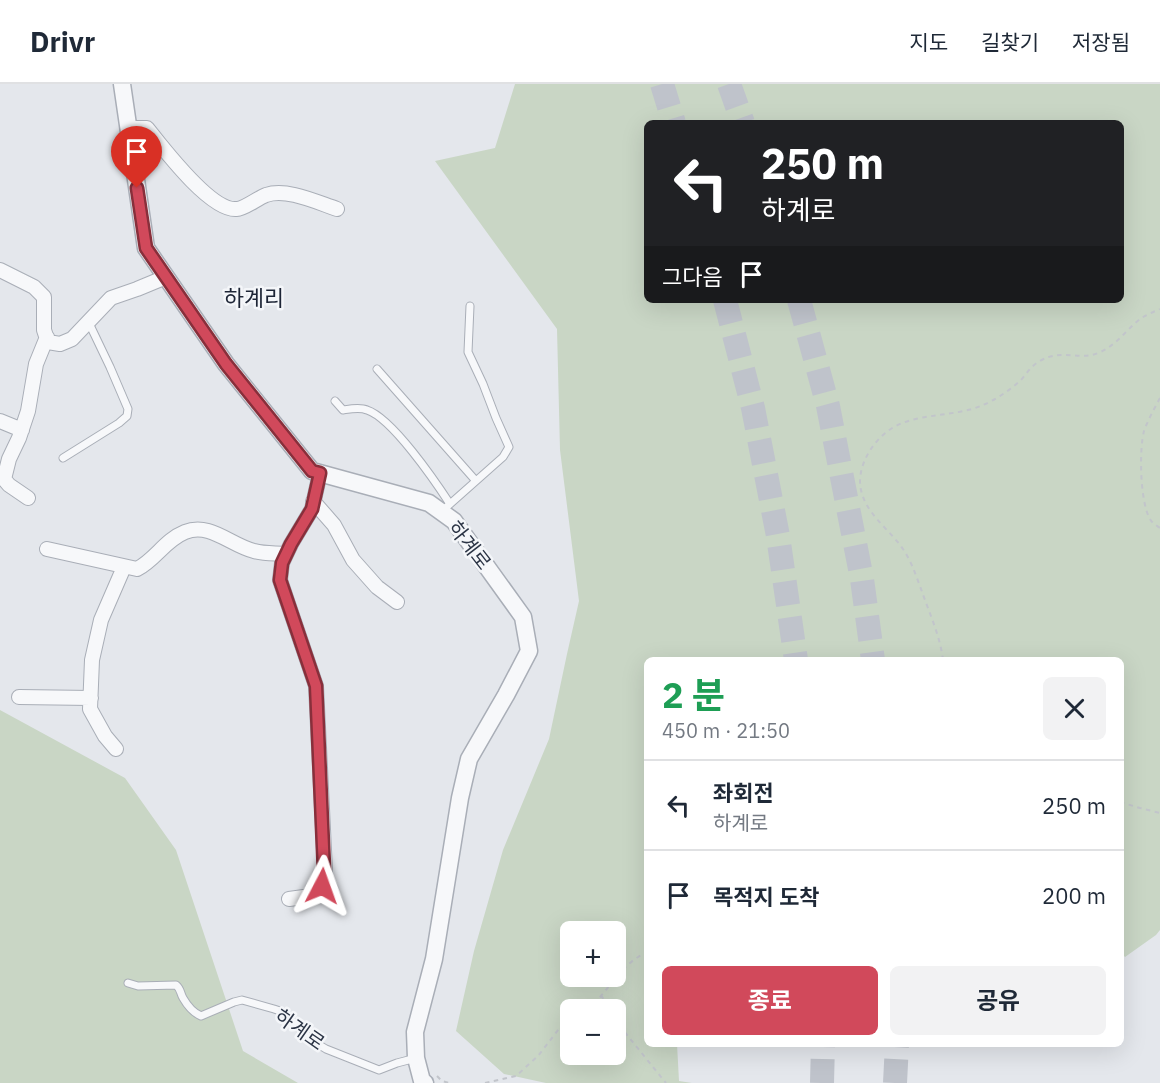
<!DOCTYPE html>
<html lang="ko">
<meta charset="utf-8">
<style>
:root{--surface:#fff;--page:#f2f2f3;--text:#1f2937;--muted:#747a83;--line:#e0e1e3;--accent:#d1495b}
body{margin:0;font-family:"IBM Plex Sans","Noto Sans KR",sans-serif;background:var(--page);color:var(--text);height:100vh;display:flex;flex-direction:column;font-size:22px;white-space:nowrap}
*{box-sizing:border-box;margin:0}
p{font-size:20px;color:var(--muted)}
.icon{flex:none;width:33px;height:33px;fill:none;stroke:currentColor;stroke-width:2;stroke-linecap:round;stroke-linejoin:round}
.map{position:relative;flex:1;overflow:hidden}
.sheet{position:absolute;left:644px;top:573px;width:480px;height:390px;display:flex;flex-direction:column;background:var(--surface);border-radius:9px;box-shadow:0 6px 24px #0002}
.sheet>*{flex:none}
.top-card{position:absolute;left:644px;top:36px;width:480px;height:183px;border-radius:9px;box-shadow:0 6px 24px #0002;background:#202124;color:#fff;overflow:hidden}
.fabs{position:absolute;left:560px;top:837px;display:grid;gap:12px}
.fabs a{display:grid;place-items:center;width:66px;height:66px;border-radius:9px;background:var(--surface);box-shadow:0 6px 24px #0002;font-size:30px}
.pin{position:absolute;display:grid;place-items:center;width:51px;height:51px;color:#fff;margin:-62px -26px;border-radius:50% 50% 50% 0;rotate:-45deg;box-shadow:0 0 6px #0007}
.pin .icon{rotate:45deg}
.me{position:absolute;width:66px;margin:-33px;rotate:4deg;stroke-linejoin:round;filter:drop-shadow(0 0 4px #0008)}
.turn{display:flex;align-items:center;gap:21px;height:126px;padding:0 18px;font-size:27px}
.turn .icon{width:78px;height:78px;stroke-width:2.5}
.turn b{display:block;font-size:42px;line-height:51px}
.then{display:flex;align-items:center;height:57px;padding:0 18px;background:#0003;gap:12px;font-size:22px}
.round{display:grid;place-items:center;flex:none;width:63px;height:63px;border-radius:9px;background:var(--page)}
.head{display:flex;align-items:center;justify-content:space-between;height:102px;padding:0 18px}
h1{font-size:36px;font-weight:700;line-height:45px;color:#1e9e55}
.button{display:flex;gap:12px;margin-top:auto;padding:12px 18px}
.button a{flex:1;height:69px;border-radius:9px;background:var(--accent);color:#fff;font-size:24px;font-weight:700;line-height:69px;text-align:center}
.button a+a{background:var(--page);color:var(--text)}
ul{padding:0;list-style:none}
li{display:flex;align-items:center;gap:18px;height:90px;padding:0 18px;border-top:2px solid var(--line)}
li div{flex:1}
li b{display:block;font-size:22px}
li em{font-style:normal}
header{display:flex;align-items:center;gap:36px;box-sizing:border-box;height:84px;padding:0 30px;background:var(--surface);border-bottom:2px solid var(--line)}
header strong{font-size:28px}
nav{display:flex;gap:33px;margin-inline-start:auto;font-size:21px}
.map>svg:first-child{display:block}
.green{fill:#c9d6c5;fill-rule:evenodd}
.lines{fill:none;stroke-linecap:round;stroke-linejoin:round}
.motorway-tunnel{stroke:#bfc3cb;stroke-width:24;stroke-dasharray:24 12;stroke-linecap:butt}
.service-casing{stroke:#a9aeb7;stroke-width:9}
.minor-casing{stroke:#a9aeb7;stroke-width:16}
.tertiary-casing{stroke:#a9aeb7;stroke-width:19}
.path{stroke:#c2c5cb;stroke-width:2;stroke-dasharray:4.5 4.5;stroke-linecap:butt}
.service{stroke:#f7f8fa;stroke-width:7}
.minor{stroke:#f7f8fa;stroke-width:14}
.tertiary{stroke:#f7f8fa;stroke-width:16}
.route-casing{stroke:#882f3b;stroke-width:15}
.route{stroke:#d1495b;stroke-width:10}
.labels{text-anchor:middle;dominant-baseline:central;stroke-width:5;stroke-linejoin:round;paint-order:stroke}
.street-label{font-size:20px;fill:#2b3445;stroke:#f4f6f9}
.quarter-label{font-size:22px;fill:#1d2536;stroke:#f4f6f9}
</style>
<header>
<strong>Drivr</strong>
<nav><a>지도</a><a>길찾기</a><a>저장됨</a></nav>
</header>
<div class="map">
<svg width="1160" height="999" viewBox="0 0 1160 999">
<rect width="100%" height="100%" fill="#e4e7ec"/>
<path class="green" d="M515 0H1160V846L1156 851 1125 873 1121 869 1120 576H646V960H677L679 997 692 999H546L504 990 456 947 474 867 503 766 549 655 567 570 579 517 560 366 557 245 435 77 495 64ZM646 39H1120V216H646ZM570 848H615V892H570ZM570 926H615V970H570Z
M0 626 125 694 176 766 243 967 298 999H0Z"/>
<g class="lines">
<path class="motorway-tunnel" d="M662 0 674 39
M729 0 743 39
M725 216 753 324 778 452 796 576
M799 216 828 322 862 495 873 576
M822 999 823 960
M895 999 897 960"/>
<g class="service-casing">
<path id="service" d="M377 285 476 397
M335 317 343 326C350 325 360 323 367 326 392 334 435 397 450 420
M63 374 119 339 127 332 128 325 110 283 88 237
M442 427 503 373 509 363 496 334 483 300 468 268 470 222
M128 899 138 902 176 901C181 905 180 909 183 914 187 921 194 929 201 932L234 918 242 916 274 925 283 928 311 956 326 965 379 986 397 979 416 974"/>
</g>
<g class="minor-casing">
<path id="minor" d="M129 44H147C163 64 211 128 237 125 244 125 258 114 266 111 287 104 316 118 337 125
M0 186 34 203 44 213V246L48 258 60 260 72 255 111 214 137 205 166 193
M0 337 22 346
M28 414 9 401 4 395 9 375 19 354 28 327 36 280 47 253
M313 417 334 441 353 476 377 503 397 518
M47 465 137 485C155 476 165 456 185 448 210 438 230 461 254 467 264 470 276 469 286 470
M19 613 91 614
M116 665 105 652 90 625 92 576 101 536 124 483
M289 815 311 812 322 802 325 786 316 602 280 496 282 479 291 460 312 425 320 389"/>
</g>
<g class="tertiary-casing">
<path id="tertiary" d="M122 0 146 164 226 280 312 387 429 419 454 437 523 533 529 567 506 611 469 675 460 714 434 875 415 948 416 974 422 997 425 999"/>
</g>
<path class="path" d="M1160 314C1154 325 1148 336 1144 347 1139 366 1140 418 1150 435 1152 439 1156 441 1160 444
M943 576C940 551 928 526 920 502 915 489 911 477 903 465 890 446 866 430 861 406 856 385 871 359 888 347 912 328 954 334 983 321 997 315 1010 306 1021 296 1027 289 1032 281 1040 277 1062 264 1079 277 1098 269 1116 262 1125 247 1140 235 1146 231 1153 228 1160 225
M1120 718 1140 724 1160 729
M601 911 610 926
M587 926C608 909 621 879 646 869
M615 933 627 951 666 999
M437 992 442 997 449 999
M485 999 516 992 538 972 562 941 570 936"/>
<use href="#service" class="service"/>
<use href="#minor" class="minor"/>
<use href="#tertiary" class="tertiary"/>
</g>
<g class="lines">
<g class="route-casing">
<path id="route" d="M137 104 146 164 226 280 312 387 320 389 312 425 291 460 282 479 280 496 316 602 324 786 322 802"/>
</g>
<use href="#route" class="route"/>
</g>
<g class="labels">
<g class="street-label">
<text transform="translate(470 461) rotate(52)">하계로</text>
<text transform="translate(300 945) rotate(35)">하계로</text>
</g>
<g class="quarter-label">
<text x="254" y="213">하계리</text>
</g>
</g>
</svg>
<div class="fabs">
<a>+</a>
<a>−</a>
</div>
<div class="pin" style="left:137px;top:104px;background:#d93025"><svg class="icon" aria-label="arrive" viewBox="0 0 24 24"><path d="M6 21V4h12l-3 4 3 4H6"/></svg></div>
<svg class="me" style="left:322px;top:802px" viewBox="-20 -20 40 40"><path d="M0-17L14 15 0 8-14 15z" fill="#d1495b" stroke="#fff" stroke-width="4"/></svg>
<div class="top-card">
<div class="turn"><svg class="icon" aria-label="left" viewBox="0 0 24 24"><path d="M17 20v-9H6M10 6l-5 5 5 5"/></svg><div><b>250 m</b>하계로</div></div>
<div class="then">그다음<svg class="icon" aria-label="arrive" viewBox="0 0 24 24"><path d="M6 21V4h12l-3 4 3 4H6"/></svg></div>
</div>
<section class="sheet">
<div class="head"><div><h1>2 분</h1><p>450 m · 21:50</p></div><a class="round"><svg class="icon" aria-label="close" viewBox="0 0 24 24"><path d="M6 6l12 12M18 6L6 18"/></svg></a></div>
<ul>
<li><svg class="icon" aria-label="left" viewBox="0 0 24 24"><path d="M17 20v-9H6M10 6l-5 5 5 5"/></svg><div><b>좌회전</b><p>하계로</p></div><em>250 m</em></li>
<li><svg class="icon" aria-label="arrive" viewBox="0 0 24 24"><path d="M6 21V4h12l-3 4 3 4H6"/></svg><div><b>목적지 도착</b></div><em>200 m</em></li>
</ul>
<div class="button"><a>종료</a><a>공유</a></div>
</section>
</div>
